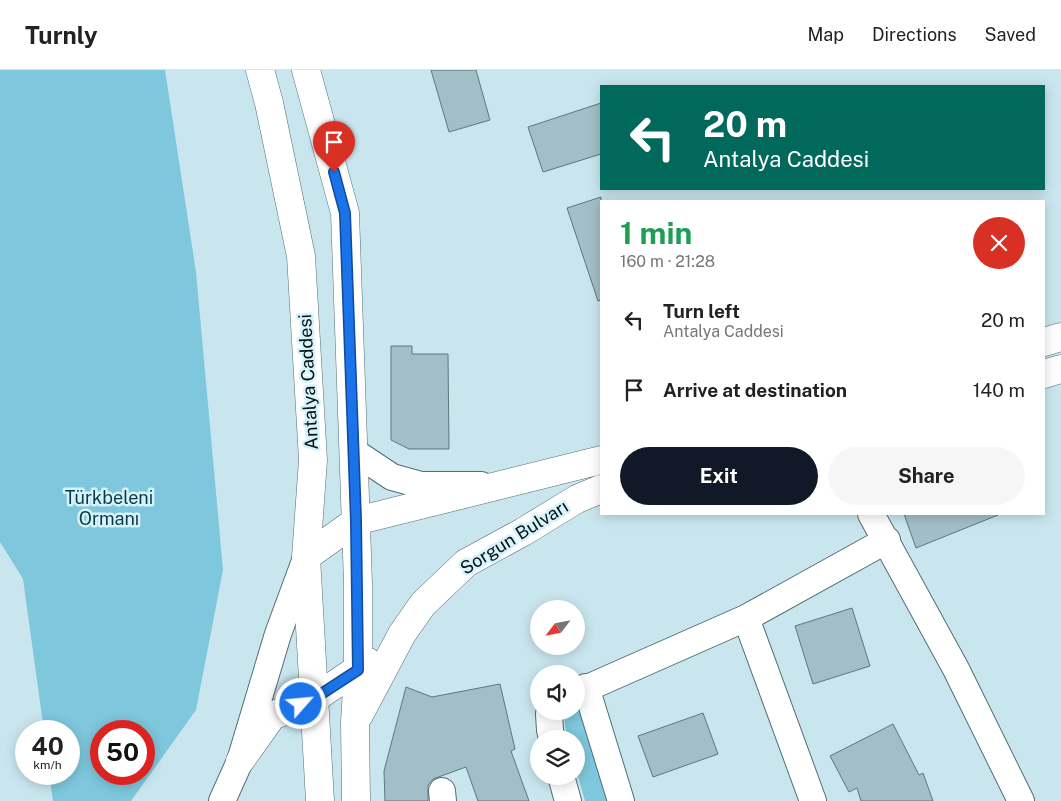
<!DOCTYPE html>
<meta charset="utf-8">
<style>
:root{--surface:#fff;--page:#f6f6f6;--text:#222;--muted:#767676;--line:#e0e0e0;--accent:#111827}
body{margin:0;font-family:"Public Sans",sans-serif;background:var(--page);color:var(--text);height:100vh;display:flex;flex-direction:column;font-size:19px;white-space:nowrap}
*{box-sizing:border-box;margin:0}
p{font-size:16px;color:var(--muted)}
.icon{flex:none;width:28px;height:28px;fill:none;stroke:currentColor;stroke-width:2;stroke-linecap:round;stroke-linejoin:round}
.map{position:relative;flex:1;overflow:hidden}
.sheet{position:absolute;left:600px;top:130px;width:445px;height:315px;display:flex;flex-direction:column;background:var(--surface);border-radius:0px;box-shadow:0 2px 12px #0003}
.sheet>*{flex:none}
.guide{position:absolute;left:600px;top:15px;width:445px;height:105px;border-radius:0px;box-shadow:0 2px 12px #0003;background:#00695c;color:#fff;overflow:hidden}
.needle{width:32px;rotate:238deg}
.buttons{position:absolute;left:530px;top:530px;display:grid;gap:10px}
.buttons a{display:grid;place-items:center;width:55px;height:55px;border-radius:50%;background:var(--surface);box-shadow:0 2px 12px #0003;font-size:25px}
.speed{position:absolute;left:15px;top:650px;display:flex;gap:10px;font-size:25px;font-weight:700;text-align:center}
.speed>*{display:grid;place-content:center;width:65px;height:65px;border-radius:50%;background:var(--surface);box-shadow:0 2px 12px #0003;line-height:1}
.speed small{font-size:12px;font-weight:400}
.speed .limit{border:8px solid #d22;background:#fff;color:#111}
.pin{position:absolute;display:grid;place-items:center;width:42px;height:42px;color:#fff;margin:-51px -21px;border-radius:50% 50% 50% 0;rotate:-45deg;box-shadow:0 0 5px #0007}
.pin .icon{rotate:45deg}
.me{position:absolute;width:55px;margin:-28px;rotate:63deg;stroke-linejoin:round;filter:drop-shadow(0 0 4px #0008)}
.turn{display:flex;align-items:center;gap:18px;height:105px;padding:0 20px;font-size:22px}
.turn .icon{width:65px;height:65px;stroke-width:2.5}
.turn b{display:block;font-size:35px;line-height:42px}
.round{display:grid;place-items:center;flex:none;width:52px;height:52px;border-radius:26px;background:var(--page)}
.headline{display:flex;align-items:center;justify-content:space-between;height:85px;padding:0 20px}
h1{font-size:30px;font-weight:700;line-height:38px;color:#1e9e55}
.primary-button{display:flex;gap:10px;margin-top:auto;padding:10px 20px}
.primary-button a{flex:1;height:58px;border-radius:30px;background:var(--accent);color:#fff;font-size:20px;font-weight:700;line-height:58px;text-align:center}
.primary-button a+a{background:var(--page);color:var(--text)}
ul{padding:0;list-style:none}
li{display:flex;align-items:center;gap:15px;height:70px;padding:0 20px}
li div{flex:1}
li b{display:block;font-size:19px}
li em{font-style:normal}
header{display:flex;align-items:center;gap:30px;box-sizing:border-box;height:70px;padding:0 25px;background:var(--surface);border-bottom:1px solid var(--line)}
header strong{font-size:24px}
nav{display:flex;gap:28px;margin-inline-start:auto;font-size:18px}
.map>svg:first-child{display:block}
.green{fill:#7ec7dc;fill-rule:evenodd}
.building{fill:#a2bec7;stroke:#5d777f}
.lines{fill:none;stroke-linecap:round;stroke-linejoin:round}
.street-casing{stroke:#536d75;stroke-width:28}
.secondary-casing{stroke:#536d75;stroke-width:29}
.street{stroke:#fff;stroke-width:26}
.secondary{stroke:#fff;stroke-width:28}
.route-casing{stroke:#114b97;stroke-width:12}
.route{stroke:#1a73e8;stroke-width:9}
.labels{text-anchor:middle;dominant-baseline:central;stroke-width:5;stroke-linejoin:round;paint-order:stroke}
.street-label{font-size:18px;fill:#071114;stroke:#d6f3fc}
.park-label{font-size:18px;fill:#093b47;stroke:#d6f3fc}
</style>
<header>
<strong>Turnly</strong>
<nav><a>Map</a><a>Directions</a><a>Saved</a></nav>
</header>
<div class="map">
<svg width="1061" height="731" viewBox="0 0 1061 731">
<rect width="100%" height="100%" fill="#c9e6ef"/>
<path class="green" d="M0 0H165L196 202 223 500 196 640 131 731H53L49 704H69V661H44L23 509 0 472ZM101 661H144V704H101Z
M580 631 610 731H585L576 699V669H568L565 656 564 641H576V633Z"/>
<path class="building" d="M431 0H476L490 50 449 62Z
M601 33V84L543 102 528 57Z
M601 127V230L598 231 567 138Z
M391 276H412V284H448L449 379H409L391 370Z
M904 444H998V445L916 478Z
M852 538 870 596 813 614 795 556Z
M500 614 515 679 511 681 529 731H478L466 697 433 709 428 715V731H385L384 701 406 617 432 627Z
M703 643 718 684 653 707 638 666Z
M893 654 919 705 923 703 933 731H861L857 718 849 722 830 686Z"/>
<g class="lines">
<g class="street-casing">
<path id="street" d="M353 381 392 407 421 415H481
M871 444 956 599 1021 731
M746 548 813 731
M586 617 621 731
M576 623 746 548 887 470
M552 669 550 660 549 644 552 641
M561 706 568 731
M442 721 443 731
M222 731 240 691 278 564 306 488"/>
</g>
<g class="secondary-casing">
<path id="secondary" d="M260 0 269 33 301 186 313 390 306 487 320 731
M306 0 345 143 358 513V600L355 653 356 731
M1044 272 1061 267
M1044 304 1061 299
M306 487 356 451 601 390
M359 645 402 564 423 534 466 493 523 462 577 429 601 419
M240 691 272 646 315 628 368 592"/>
</g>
<use href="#street" class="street"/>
<use href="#secondary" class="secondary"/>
</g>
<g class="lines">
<g class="route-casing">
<path id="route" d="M301 634 315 628 358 600 356 451 345 143 334 102"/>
</g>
<use href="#route" class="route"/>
</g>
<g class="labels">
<g class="street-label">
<text transform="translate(308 312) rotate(-93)">Antalya Caddesi</text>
<text transform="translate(514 467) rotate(-32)">Sorgun Bulvarı</text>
</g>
<g class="park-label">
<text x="109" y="427">Türkbeleni<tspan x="109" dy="21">Ormanı</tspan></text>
</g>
</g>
</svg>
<div class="buttons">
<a><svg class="needle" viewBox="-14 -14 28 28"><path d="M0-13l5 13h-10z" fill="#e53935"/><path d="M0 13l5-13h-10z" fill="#767676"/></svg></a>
<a><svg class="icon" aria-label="sound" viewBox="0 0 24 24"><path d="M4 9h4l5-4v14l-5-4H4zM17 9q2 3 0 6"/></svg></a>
<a><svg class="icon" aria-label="layers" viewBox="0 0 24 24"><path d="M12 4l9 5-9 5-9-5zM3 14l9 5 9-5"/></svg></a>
</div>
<div class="speed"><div>40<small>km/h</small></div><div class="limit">50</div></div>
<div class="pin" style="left:334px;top:102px;background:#d93025"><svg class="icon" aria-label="arrive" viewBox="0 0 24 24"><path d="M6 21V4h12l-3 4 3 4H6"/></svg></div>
<svg class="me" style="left:301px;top:634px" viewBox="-20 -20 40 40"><circle r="17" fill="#1a73e8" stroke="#fff" stroke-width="3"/><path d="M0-11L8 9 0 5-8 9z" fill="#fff"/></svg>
<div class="guide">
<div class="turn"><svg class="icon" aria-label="left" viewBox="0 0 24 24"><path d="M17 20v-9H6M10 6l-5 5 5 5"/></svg><div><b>20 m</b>Antalya Caddesi</div></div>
</div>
<section class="sheet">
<div class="headline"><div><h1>1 min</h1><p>160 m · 21:28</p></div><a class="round" style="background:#d93025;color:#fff"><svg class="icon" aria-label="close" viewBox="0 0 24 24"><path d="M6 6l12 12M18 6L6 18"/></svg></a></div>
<ul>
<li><svg class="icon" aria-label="left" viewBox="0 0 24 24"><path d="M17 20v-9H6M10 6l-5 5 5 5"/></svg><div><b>Turn left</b><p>Antalya Caddesi</p></div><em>20 m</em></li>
<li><svg class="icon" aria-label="arrive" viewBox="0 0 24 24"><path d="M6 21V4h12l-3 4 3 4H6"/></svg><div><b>Arrive at destination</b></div><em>140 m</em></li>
</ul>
<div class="primary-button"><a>Exit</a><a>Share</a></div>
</section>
</div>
